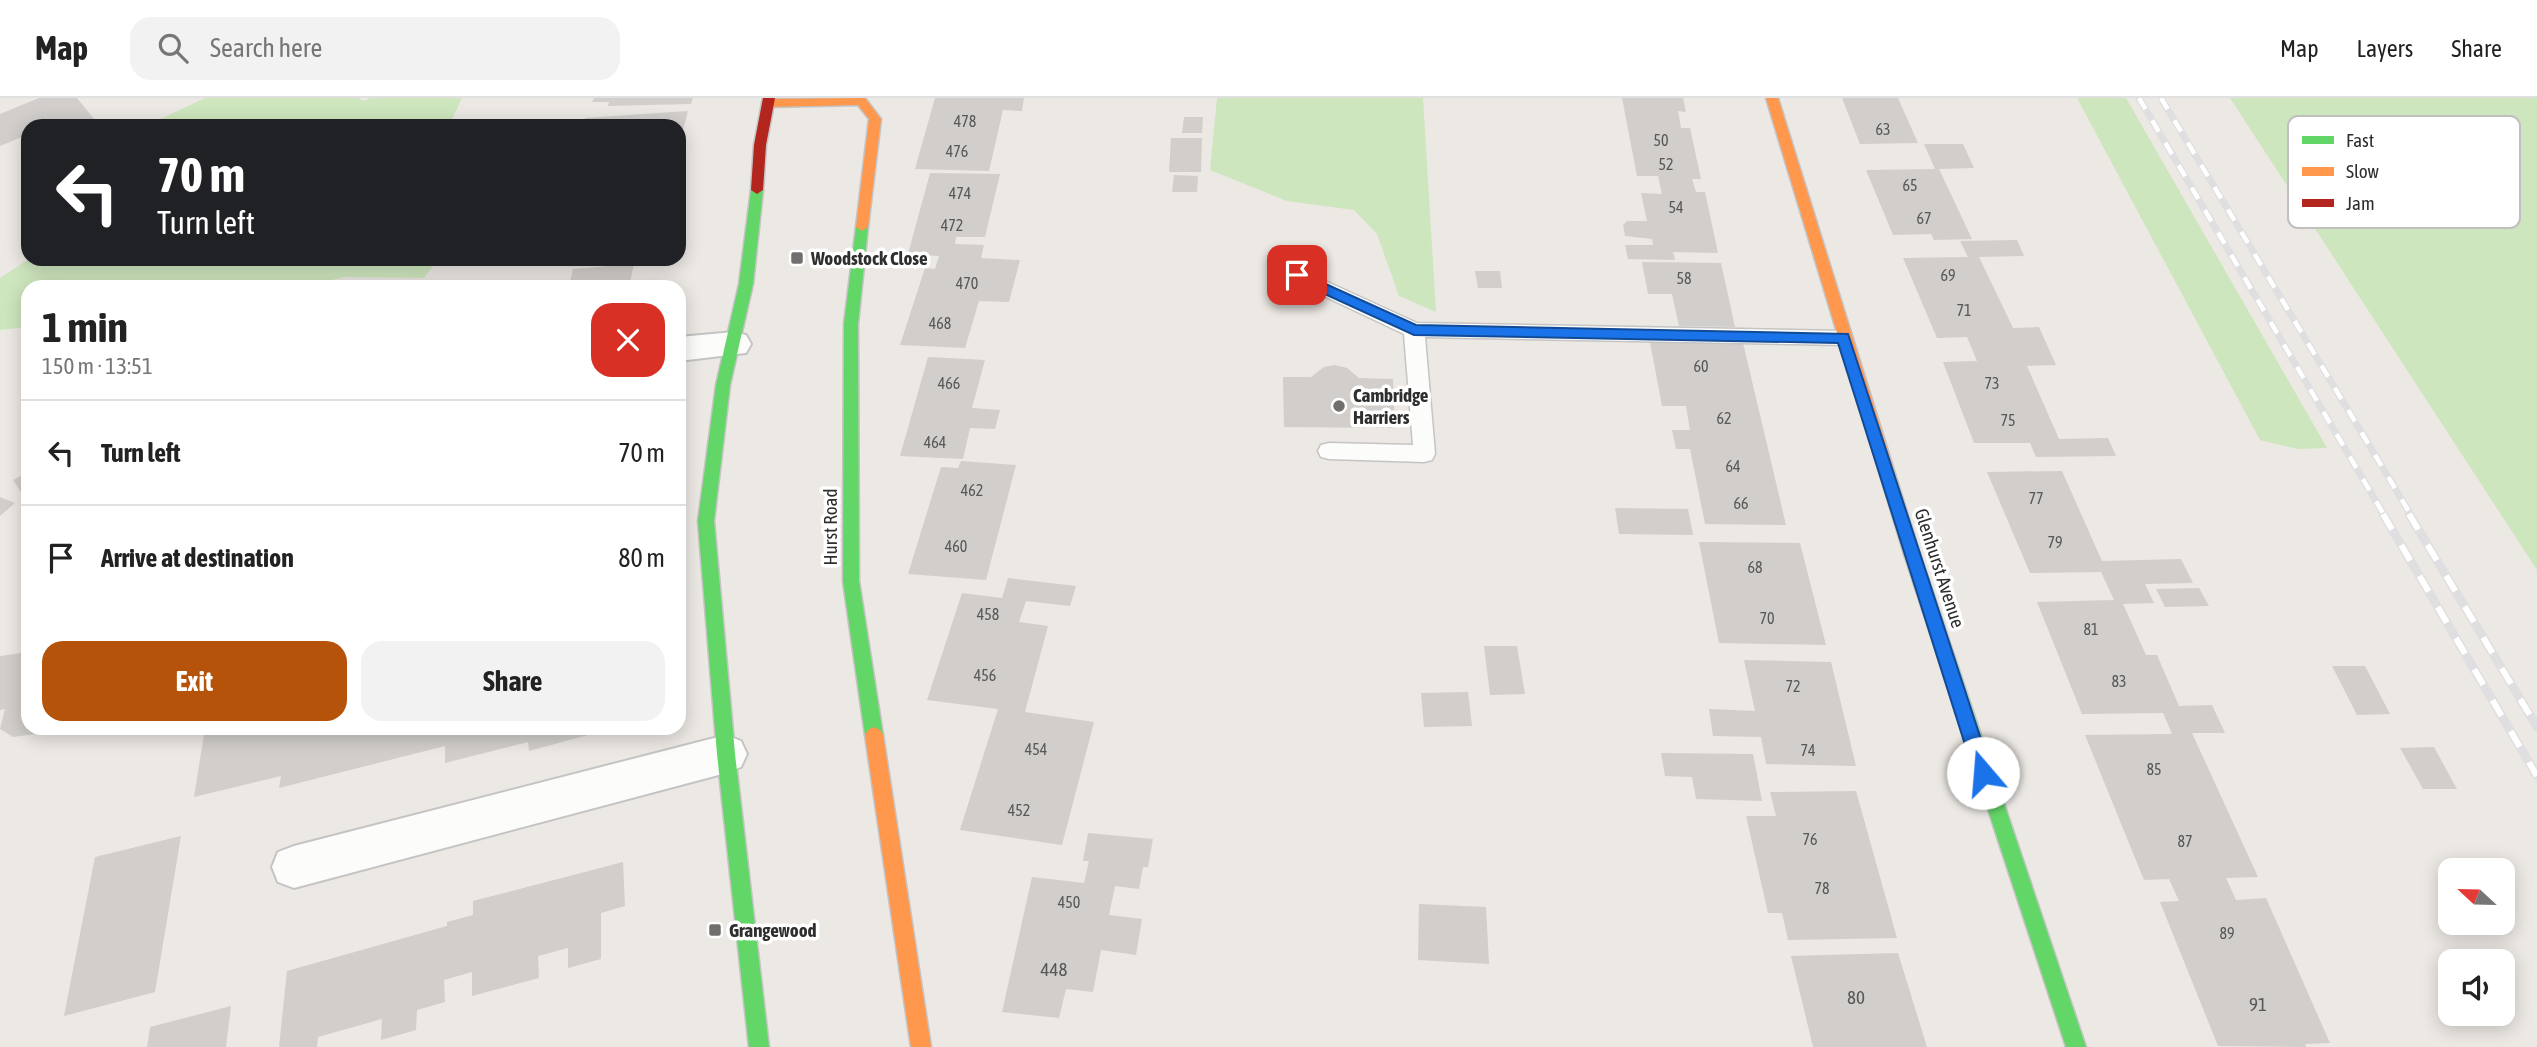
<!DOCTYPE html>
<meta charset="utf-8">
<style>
:root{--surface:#fff;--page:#f2f2f2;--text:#222;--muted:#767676;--line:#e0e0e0;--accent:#b45309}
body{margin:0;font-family:"Asap Condensed",sans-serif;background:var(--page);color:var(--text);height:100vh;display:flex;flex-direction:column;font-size:26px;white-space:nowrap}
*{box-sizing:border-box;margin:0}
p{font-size:23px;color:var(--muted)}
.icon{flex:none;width:38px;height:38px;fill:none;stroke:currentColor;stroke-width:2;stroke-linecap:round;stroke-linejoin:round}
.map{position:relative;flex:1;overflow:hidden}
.drawer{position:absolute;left:21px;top:182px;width:665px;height:455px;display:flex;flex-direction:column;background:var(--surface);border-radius:21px;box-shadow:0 4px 18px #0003}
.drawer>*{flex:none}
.hud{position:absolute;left:21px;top:21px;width:665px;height:147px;border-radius:21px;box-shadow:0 4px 18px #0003;background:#202124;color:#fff;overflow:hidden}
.needle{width:46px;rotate:292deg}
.buttons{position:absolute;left:2438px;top:760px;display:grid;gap:14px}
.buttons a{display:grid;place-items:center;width:77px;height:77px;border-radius:14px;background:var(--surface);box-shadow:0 4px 18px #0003;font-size:35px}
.pin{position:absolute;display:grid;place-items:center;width:60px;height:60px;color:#fff;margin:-30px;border-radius:14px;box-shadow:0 4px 10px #0006}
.me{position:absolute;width:77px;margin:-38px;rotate:342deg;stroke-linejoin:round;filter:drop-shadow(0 0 5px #0008)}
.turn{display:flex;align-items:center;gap:24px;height:147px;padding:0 21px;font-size:32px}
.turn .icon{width:91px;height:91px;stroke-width:2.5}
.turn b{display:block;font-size:49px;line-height:60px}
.round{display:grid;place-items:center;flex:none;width:74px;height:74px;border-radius:21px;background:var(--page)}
.head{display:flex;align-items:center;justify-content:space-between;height:119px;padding:0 21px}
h1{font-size:42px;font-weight:700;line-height:52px}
.primary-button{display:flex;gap:14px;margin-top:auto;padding:14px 21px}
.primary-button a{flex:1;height:80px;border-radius:21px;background:var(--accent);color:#fff;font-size:28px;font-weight:700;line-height:80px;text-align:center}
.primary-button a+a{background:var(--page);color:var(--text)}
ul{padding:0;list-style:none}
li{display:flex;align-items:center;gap:21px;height:105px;padding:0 21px;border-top:2px solid var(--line)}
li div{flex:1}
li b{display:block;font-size:26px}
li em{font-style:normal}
header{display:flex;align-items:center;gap:42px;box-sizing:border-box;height:98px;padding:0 35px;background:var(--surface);border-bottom:2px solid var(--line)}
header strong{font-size:33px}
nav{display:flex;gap:38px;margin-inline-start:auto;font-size:24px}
.search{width:490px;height:63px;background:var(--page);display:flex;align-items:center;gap:18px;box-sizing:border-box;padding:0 24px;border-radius:21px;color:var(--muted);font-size:26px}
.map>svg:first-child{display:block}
.green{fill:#cee6be}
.building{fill:#d1cecb}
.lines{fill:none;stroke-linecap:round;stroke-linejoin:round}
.lane-casing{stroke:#c5c4c5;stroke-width:3}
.street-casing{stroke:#c5c4c5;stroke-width:4}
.fast-casing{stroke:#c5c4c5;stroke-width:3}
.slow-casing{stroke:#c5c4c5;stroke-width:3}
.jam-casing{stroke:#c5c4c5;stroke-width:3}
.lane{fill:#fcfcfb;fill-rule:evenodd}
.street{fill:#fcfcfb;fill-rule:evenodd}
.fast{fill:#63d668;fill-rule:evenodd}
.slow{fill:#ff974d;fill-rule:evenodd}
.jam{fill:#b3261e;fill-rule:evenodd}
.rail-far1-casing{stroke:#dfdfe1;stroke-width:7}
.rail-casing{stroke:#dfdfe1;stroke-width:9}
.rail-far1{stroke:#fff;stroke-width:4.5;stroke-dasharray:13;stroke-linecap:butt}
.rail{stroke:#fff;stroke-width:6;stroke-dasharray:18;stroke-linecap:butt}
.route{fill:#1a73e8;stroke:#114b97;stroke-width:2}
.poi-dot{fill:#706f6e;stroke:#fff;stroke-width:2.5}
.labels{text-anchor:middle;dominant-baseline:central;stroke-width:7;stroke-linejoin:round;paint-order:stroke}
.number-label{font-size:16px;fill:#585857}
.poi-label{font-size:19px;font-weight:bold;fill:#2e2e2e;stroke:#fff;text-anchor:start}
.street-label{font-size:19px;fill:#2e2e2e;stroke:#fff}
.near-number-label{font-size:19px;fill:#585857}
.key{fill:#fff;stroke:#c0c0c0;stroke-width:2}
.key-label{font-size:19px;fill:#2e2e2e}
</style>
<header>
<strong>Map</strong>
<div class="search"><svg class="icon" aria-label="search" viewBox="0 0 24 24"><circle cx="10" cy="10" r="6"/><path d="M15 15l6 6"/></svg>Search here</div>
<nav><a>Map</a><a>Layers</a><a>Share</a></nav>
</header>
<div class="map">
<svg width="2537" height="949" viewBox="0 0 2537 949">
<rect width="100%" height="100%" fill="#ece8e4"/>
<path class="green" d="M205 0H359L364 3 370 0H462L449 28H146Z
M1217 0H1423L1436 214 1399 198 1377 136 1354 112 1287 103 1210 72Z
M2077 0H2126L2327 350 2298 351 2260 342Z
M2230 0H2537V472Z
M29 161H438L424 180 343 179 308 189H28V229L0 232V180Z"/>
<path class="building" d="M39 0H77L99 27 61 28 57 24 47 28H28V41L22 39 0 48V16Z
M594 0H693L691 6 608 8 609 4H592Z
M935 0H1024L1022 13 1003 12 989 73 915 71Z
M1622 0H1683L1686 14 1678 13 1681 30H1690L1701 81H1692L1696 94H1705L1718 155 1673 154 1675 162 1628 161 1625 147H1653L1652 141 1625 138 1623 127 1627 123H1647L1641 95 1662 96 1658 78H1637Z
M1842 0H1898L1918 45 1860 46Z
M688 13 683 32 679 33V28H583L585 20Z
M1184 19H1203L1202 35H1182Z
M1171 40H1202L1201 74H1169Z
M1924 46H1963L1974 70 1939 71 1972 141 1934 142 1931 136 1893 137 1866 72 1935 71Z
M930 75 1000 76 985 139H956L955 146 984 147 981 160 1020 162 1009 204 979 203 965 250 900 247 925 170 935 171 939 158 908 156Z
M1174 77 1198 78 1197 94H1172Z
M2017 142 2024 158 1979 159 2013 230 2039 229 2056 267 2027 268 2059 341 2108 340 2116 358 2036 359 2030 345H1974L1943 264 1977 263 1967 239 1937 240 1903 160 1968 159 1960 143Z
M1642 164 1721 165 1735 229 1679 228 1672 196H1648Z
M634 166 629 189H569L573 171Z
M1475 173H1500L1502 190H1478Z
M1650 244 1743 245 1786 427 1705 426 1690 351H1676L1672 332H1690L1686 308H1662Z
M928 259 985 262 972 310 1000 312 995 331 970 330 963 361 900 358Z
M1335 267 1347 270 1359 280 1393 281 1395 330 1284 329 1283 279H1311L1324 269Z
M961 363 1016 367 986 482 908 476 941 369 958 370Z
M2062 373 2102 463 2181 461 2193 485 2145 486 2154 505 2123 506 2146 557H2157L2179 608 2212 607 2225 635H2192L2258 779 2226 780 2236 802 2266 800 2330 945 2305 946 2306 949 2218 948 2160 804 2179 803 2169 781 2144 782 2085 637 2172 636 2163 615 2082 616 2037 504 2114 502 2101 474 2030 475 1987 374Z
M28 374V405L13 382Z
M0 399 15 405 0 418Z
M1615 410 1688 411 1693 437 1619 436Z
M1699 444 1800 445 1826 547 1719 545Z
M1008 480 1076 488 1070 508 1026 503 1019 524 1048 528 1025 614 1094 624 1062 747 960 732 998 611 927 602 962 495 1002 500Z
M2199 490 2209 508 2165 509 2156 491Z
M1484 548H1517L1525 596 1490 597Z
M28 554V630L63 632 13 639 0 631 5 611 0 612V558Z
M1744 562 1831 564 1856 668 1766 666 1761 639 1713 638 1709 611 1755 613Z
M2332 568H2365L2390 616 2357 617Z
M1468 594 1472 628 1424 629 1421 595Z
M205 630H610V631L529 653 528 644 445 665V648L279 690 281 678 194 699Z
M2434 649 2457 691H2423L2400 650Z
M1661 655 1753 656 1762 703 1696 701 1692 679 1665 678Z
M1856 693 1897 840 1788 842 1782 815H1768L1746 718H1776L1770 694Z
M1088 735 1153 741 1148 769H1143L1139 791 1115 788 1109 817 1142 821 1136 857 1101 852 1093 894 1066 891 1059 920 1002 914 1032 779 1084 785 1089 763H1083Z
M181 738 155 894 64 918 95 759Z
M623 764 625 808 601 815V861L568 870V850L538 858 539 880 472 898V874L444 882 445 904 417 912 416 932 381 942 382 921 318 939 317 949H279L287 873 447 828V824L473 817V803Z
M1419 806 1486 809 1489 866 1418 862Z
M1898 855 1927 949H1813L1791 858Z
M231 908 226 949H147L150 929Z"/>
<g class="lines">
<g class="lane-casing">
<path id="lane" d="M1297 170 1417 225 1843 233 1853 240 1843 247 1425 239 1435 356 1432 362 1424 364 1329 361 1321 359 1318 353 1321 347 1329 345 1413 347 1404 236 1290 182 1287 177 1290 172Z"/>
</g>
<g class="street-casing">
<path id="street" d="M734 234 746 237 751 246 746 255 679 263V239Z
M726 637 741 643 747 656 741 669 726 675 294 790 278 784 272 769 278 754 294 748Z"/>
</g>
<g class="fast-casing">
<path id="fast" d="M757 88 763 92 753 186 730 287 714 423 735 656 769 949H749L717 656 698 423 716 287 739 186 751 92Z
M862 125 868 129 858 226 859 483 883 637 880 642 874 645 868 642 865 637 843 483 844 226 856 129Z
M1912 450 1918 452 1920 456 2086 949H2066L1904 456 1906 452Z"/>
</g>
<g class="slow-casing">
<path id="slow" d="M865 0 881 21 868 129 862 133 856 129 869 21 858 7 768 9 762 5 768 1Z
M1766 0H1778L1920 456 1918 460H1906L1904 456Z
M874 629 880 632 883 637 931 949H911L865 637 868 632Z"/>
</g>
<g class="jam-casing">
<path id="jam" d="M763 0H775L766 47 763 92 757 96 751 92 754 47Z"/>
</g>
<use href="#lane" class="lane"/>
<use href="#street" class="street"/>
<use href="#fast" class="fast"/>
<use href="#slow" class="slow"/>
<use href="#jam" class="jam"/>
<g class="rail-far1-casing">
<path id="rail-far1" d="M2139 0 2384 417
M2161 0 2411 417"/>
</g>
<g class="rail-casing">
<path id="rail" d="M2383 416 2537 678
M2409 416 2537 629"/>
</g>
<use href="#rail-far1" class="rail-far1"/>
<use href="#rail" class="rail"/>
</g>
<path class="route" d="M1297 173 1416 227 1848 236 1992 675 1989 681H1977L1974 675 1838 245 1414 237 1292 181 1290 177Z"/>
<g class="poi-dot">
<rect x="790" y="153" width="14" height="14" rx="3.5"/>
<circle cx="1339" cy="308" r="7"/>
<rect x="708" y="825" width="14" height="14" rx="3.5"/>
</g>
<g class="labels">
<g class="number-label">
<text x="965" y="23">478</text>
<text x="1883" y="31">63</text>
<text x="1661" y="42">50</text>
<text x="957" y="53">476</text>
<text x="1666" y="66">52</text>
<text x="1910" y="87">65</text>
<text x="960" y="95">474</text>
<text x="1676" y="109">54</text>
<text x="1924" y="120">67</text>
<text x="952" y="127">472</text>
<text x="1948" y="177">69</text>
<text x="1684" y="180">58</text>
<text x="967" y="185">470</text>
<text x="1964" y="212">71</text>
<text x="940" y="225">468</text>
<text x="1701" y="268">60</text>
<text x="949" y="285">466</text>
<text x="1992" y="285">73</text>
<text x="1724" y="320">62</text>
<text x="2008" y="322">75</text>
<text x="935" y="344">464</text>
<text x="1733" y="368">64</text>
<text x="972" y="392">462</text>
<text x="2036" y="400">77</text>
<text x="1741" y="405">66</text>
<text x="2055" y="444">79</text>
<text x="956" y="448">460</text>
<text x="1755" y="469">68</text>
<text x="988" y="516">458</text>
<text x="1767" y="520">70</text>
<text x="2091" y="531">81</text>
<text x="985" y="577">456</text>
<text x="2119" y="583">83</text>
<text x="1793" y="588">72</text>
<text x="1036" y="651">454</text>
<text x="1808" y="652">74</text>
<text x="2154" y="671">85</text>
<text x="1019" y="712">452</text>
<text x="1810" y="741">76</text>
<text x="2185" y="743">87</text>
<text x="1822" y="790">78</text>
<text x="1069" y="804">450</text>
<text x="2227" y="835">89</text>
</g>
<g class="poi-label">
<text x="811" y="160">Woodstock Close</text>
<text x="1353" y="297">Cambridge<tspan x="1353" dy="22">Harriers</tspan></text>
<text x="729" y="832">Grangewood</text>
</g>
<g class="street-label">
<text transform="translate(830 429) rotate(-90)">Hurst Road</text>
<text transform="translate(1940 470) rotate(72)">Glenhurst Avenue</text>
</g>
<g class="near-number-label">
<text x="1054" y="871">448</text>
<text x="1856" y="899">80</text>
<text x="2258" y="906">91</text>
</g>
</g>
<rect x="2288" y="18" width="232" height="112" rx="10" class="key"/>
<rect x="2302" y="38" width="32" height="8" fill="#63d668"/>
<rect x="2302" y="69" width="32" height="9" fill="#ff974d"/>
<rect x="2302" y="101" width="32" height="8" fill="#b3261e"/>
<g class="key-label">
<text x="2346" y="49">Fast</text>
<text x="2346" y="80">Slow</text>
<text x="2346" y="112">Jam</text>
</g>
</svg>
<div class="buttons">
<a><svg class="needle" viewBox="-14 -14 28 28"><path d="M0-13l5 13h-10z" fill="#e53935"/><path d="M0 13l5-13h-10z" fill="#767676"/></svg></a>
<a><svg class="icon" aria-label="sound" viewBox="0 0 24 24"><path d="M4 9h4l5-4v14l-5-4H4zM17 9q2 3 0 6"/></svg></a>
</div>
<div class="pin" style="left:1297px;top:177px;background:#d93025"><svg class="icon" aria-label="arrive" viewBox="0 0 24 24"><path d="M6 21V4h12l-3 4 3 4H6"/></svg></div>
<svg class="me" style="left:1983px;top:675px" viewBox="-20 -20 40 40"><circle r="19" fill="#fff"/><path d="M0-13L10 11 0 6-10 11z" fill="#1a73e8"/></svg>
<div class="hud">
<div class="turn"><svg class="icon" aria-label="left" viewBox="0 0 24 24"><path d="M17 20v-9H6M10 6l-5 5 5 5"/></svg><div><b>70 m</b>Turn left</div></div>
</div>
<section class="drawer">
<div class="head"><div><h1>1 min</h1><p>150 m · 13:51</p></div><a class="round" style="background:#d93025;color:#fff"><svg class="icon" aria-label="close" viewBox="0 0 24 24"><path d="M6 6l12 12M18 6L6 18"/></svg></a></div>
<ul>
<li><svg class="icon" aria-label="left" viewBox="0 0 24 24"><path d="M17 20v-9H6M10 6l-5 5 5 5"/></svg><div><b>Turn left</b></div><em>70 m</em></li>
<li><svg class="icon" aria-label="arrive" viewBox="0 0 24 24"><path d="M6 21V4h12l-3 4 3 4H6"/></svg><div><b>Arrive at destination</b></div><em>80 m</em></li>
</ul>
<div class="primary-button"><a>Exit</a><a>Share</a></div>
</section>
</div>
